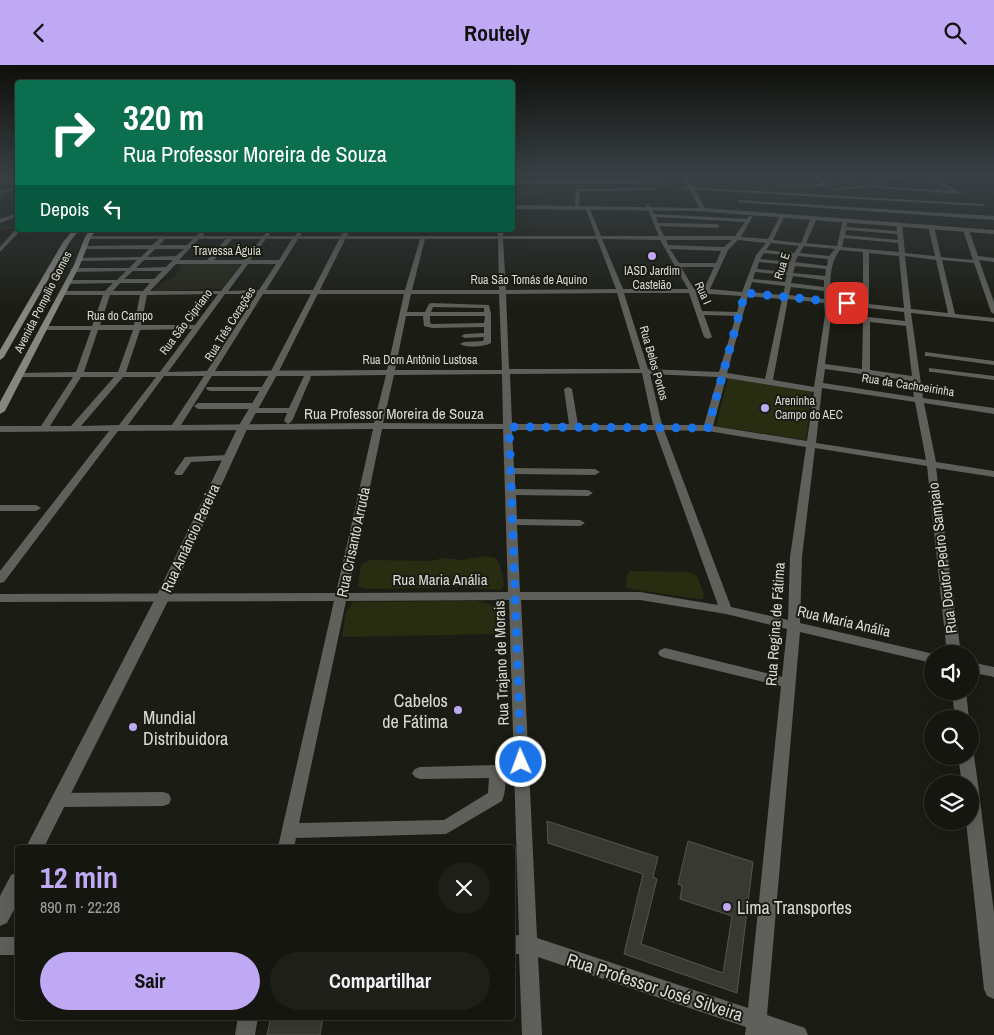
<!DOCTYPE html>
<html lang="pt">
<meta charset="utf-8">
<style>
:root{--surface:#14160f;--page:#1d1f18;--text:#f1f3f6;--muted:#9d9f9e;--line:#33352f;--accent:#bfa9f4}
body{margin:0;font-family:"Archivo Narrow",sans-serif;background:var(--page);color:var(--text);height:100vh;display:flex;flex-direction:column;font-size:19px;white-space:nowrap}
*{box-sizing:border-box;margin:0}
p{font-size:16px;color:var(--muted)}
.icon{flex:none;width:28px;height:28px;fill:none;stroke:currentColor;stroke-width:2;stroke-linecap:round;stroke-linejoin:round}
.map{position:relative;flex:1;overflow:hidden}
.side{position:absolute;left:15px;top:780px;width:500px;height:175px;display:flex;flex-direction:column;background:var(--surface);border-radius:5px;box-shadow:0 5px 20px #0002,0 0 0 1px var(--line)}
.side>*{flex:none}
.banner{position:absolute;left:15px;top:15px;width:500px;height:152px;border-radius:5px;box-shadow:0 5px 20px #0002,0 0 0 1px var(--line);background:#0b6e4f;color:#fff;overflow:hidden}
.fabs{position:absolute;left:924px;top:580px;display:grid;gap:10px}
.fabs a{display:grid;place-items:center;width:55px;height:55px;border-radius:50%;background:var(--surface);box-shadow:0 5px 20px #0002,0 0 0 1px var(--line);font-size:25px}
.pin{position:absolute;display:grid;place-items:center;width:42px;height:42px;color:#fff;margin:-21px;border-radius:10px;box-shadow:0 2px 8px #0006}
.me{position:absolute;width:55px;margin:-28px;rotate:358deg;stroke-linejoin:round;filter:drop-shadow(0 0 4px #0008)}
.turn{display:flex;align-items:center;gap:18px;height:105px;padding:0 25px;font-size:22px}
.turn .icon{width:65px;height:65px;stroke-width:2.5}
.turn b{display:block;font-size:35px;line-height:42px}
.then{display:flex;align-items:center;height:48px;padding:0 25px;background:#0003;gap:10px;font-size:19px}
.round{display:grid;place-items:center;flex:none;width:52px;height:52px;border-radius:26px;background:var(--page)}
.head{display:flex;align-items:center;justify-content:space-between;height:85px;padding:0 25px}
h1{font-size:30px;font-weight:700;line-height:38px;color:var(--accent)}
.button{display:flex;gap:10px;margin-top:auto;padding:10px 25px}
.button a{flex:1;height:58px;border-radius:30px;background:var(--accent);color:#111;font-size:20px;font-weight:700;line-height:58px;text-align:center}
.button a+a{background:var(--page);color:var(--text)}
header{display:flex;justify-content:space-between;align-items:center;height:65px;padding:0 25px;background:var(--accent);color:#111;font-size:22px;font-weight:700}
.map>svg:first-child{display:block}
.built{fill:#252719}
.green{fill:#282c11}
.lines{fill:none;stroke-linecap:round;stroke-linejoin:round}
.stream{stroke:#2f3503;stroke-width:1}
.building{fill:#383a31;stroke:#54564c}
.minor{fill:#5f605b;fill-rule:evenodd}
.tertiary{fill:#5f605b;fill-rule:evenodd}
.secondary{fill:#858780;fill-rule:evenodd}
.route{stroke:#1a73e8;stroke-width:9;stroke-dasharray:0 16.2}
.poi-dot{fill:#bfa9f4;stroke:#1b1d14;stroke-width:2}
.labels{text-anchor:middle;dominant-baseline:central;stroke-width:4;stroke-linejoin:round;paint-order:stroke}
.far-street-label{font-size:12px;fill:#d9dad4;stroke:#1b1d14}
.far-poi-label{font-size:12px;fill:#d9dad4;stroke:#1b1d14}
.street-label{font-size:15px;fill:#d9dad4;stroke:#1b1d14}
.near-poi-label{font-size:18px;fill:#d9dad4;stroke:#1b1d14;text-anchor:start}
.near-street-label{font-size:18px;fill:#d9dad4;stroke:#1b1d14}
</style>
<header><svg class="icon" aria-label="back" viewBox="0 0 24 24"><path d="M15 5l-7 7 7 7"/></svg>Routely<svg class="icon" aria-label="search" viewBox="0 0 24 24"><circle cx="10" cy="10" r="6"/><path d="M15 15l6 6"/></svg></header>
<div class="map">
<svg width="994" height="970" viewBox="0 0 994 970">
<rect width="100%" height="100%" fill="#1b1d14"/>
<path class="built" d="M179 199 239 198 241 199 222 224 153 226 161 218 176 210 182 202Z"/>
<path class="green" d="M818 110H901L845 123H835Z
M728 313 812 326 806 375 716 361Z
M484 491 496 493C500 499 504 513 504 521L500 525 462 522 367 524 358 521 361 500 369 495 432 496 443 493 462 495Z
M630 506 688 507 697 511 704 529 702 534H697L626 523 627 509Z
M475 536C496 540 500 539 502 562L496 569 342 572 346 547 353 537Z"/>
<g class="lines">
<path class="stream" d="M626 118 676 121
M832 120 866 114 872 110
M695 121 771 123 823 121
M512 130 540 128 538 126 605 118
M0 163 18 162"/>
</g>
<path class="building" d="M547 756 658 792 653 812 657 814 641 879 723 908 732 851 680 834 682 821 678 819 688 776 753 797 737 928 624 889 643 809 548 778Z
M271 952H323L320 970H267Z"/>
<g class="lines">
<path class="minor" d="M721 110 783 113 781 114Z
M812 110H816L831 122 829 123 825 121 767 120 822 119Z
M903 110H909L860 123 834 125 832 124 860 121Z
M922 110H927L962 128 960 129 870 122 872 121 952 126Z
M18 114V116L0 117V115Z
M619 115 685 118 512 119V117Z
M18 122V124L0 128V126Z
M685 122 982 139 984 140 982 141 683 124Z
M653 123 655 125 580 126 579 140 577 141 575 140 576 125 578 124Z
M739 135 994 151V155L737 137Z
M648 139 654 149 747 154 749 151H753L741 172 768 174 780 151 785 150 773 175 801 178 811 153 814 151 817 153 806 178 837 181 843 154 848 155 846 162 897 166 896 159 899 157 902 159 905 188 935 191 928 161 931 159 934 161 941 192 973 195 963 165 966 163 969 165 978 191 994 193V197L979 195 994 237V249L991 247 974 198 942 195 955 249 994 253V257L911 248 923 333 994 343V349L924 338 936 397 994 406V412L936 403 961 589H947L927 401 815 383 802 492 800 558 934 589 932 598 800 567 767 950 805 963 808 970H745L746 962 538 892 542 970H522L519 889H512V871L519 870 509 535 346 536 299 758 444 755 488 728 489 713 420 714 415 712 412 708 415 704 420 702 497 700 502 702C507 710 506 727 502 736L446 769 296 773 294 782H278L334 536 0 537V529L336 528 373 364 118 366 4 517 0 518V506L109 366 0 367V361H41L73 312H20L16 310 20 308 76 307 91 265H43L39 263 43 261H92L103 230H62L59 228 62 226H105L113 218 68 219 65 217 68 215H117L126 206 73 207 70 205 73 203H129L137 195 80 196 77 194 78 193 141 192 149 184H83L81 181 152 180 159 174H88L86 171H196L201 167 204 169 203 171H263L267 167 270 169 269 171H295L299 166 302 168 300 171H498L497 165H503V171H596L585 142 587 141 589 142 601 171H659L646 140ZM656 152 745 157 735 171H664L659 161 717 163 720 161 717 159 658 158ZM846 165 897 169 898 175 845 170ZM844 173 898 178 899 187 842 182ZM165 174H193L187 180H159ZM199 174H226L207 195H179ZM232 174H261L244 195H214ZM266 174H292L279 195H250ZM298 174H420L405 225H266ZM425 174H498L499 225H412ZM503 174H597L616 224 506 225ZM602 174 660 175 688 224H623ZM666 175H732L724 182 668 180ZM738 175 766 178 756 190 742 227 710 224 728 185ZM771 178 799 181 794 188 766 185ZM804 181 835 184 829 191 800 188ZM155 184H184L176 191 147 192ZM670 184 721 186 716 198H679ZM840 185 863 187V239L831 235C830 217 829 199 840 185ZM764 188 792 191 790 197 760 194ZM869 188 899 191 904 243 869 239ZM798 191 828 194 827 201 795 197ZM905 191 936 195 948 248 911 244ZM144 195H173L166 202 136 203ZM759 197 789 200 787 207 757 204ZM176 199H242L221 226H150ZM248 199H276L259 225 228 226ZM795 201 826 204 825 211 793 208ZM681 202H714L704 224H694ZM133 206H162L154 214H124ZM755 207 787 210 785 217 753 214ZM793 211 824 215V222L791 218ZM752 217 785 221 783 230 749 227ZM120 218H150L143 226H113ZM791 222 824 226V234L789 230ZM617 228 640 304H509L506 229ZM624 228H689L704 272 708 274 712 272 704 250 736 251 719 307 648 304ZM696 228 741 231 737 247 702 246ZM218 229 195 260H141L147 230ZM225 229H257L207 306 168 307ZM263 229H404L387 305 215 306ZM411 229H499L502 305H395L406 251H423L424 261 432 263 484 262V268L465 269 461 271 465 273 484 272 483 276 464 277 460 279C467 283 484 282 491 278V249L489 240 431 238 429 239 425 247H407ZM110 230H140L134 260H100ZM748 231 782 234 765 314 727 308ZM788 234 824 238 825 250 814 322 773 315ZM831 239 904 247 905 256 831 248ZM433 242 484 243V247H431ZM430 251H485L484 258 432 259 430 258ZM831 252 863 256 862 304 825 299ZM870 257 906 261 912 311 870 305ZM192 264 160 307H126L140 265ZM98 265H133L118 307H84ZM825 304 912 316 914 332 823 318ZM642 308 653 360H578L572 324 568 322 564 324 569 359H512L510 309ZM502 309 503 359 383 358 394 310ZM650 309 718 312 704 360H662ZM386 310 374 358 181 360 212 311H304L289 343H258V339L255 338H198L194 341 198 344H249V347L252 348H287L284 356 288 359 292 356 311 312 310 311ZM164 311H204L172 360H128ZM81 312H114L71 361H50ZM123 312H156L119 360 81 361ZM726 313 814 327 807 376 713 361ZM822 323 915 337 926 395 816 378ZM382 364H503L508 527 348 528ZM512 365H655L718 540 640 527H520L517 460 580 461 585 458 580 455 517 454 516 430 588 431 593 428 588 425 515 424V409L595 410 600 407 595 404 514 403ZM664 365 708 366 806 382 790 492 788 555 731 542ZM521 535H640L726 549 787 564 782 612 665 583 660 585 658 588 660 591 665 593 781 621 748 943 537 873Z
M18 148V151L0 158V154Z
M16 164 21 165 0 187V182Z
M925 287 994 296V300L928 291H925Z
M929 303 994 311V315L932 307H929Z
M207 322H264L268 324 264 326H210L206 324Z
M228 390 233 393 231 395 191 397 182 410H176L174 408 185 392Z
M0 440H36L41 443 36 446H0Z
M970 597 994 602V612L970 607Z
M952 626H966L969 654H955Z
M970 686 974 691 978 719 994 848V934L987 931 984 924 966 756H970V719H962L958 691H970Z
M163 727 169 729 171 734 169 739 163 741 59 742 53 740 51 735 53 730 59 728Z
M0 872H18V890H0Z
M238 952H258L255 970H235Z"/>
<path class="tertiary" d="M682 110H686L705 143 994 165V169L696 146 512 144V140L699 143Z
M344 165H350L278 308 248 362 170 532 44 782H26L156 532 238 362 270 308Z
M18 807V837L7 858 0 861V831L11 810Z"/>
<path class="secondary" d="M73 165H79L69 178 4 292 0 295V285L63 177Z
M90 165H96L91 172 80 200 5 346 0 349V337L74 200 85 172Z"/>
</g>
<linearGradient id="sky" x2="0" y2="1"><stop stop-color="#0f100b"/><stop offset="0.45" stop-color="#394045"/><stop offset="1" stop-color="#394045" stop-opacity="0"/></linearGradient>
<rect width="994" height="245" fill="url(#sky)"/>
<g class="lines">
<path class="route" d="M521 697 509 362 708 363 745 228 847 238"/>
</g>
<g class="poi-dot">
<circle cx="652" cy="191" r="5"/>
<circle cx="765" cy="343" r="5"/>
<circle cx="458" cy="645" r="5"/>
<circle cx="133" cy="662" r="5"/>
<circle cx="727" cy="842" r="5"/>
</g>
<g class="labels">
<g class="far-street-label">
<text x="227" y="186">Travessa Águia</text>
<text transform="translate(782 201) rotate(-73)">Rua E</text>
<text x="529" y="215">Rua São Tomás de Aquino</text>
<text transform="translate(703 228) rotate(66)">Rua I</text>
<text transform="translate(43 237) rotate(-63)">Avenida Pompílio Gomes</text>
<text x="120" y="251">Rua do Campo</text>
<text transform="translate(186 257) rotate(-53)">Rua São Cipriano</text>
<text transform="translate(230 259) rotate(-58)">Rua Três Corações</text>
<text x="420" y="295">Rua Dom Antônio Lustosa</text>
<text transform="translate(654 298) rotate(74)">Rua Belos Portos</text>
<text transform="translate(908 320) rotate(9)">Rua da Cachoeirinha</text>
</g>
<g class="far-poi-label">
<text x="652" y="206">IASD Jardim<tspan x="652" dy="14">Castelão</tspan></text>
<text x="775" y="336" text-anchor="start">Areninha<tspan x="775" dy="14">Campo do AEC</tspan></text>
</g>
<g class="street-label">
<text x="394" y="348">Rua Professor Moreira de Souza</text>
<text transform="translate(190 473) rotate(-65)">Rua Amâncio Pereira</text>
<text transform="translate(353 477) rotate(-78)">Rua Crisanto Arruda</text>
<text transform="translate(942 493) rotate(-97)">Rua Doutor Pedro Sampaio</text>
<text x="440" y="514">Rua Maria Anália</text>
<text transform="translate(844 556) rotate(13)">Rua Maria Anália</text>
<text transform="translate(775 559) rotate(-86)">Rua Regina de Fátima</text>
<text transform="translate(501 598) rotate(-92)">Rua Trajano de Morais</text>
</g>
<g class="near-poi-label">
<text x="448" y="635" text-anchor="end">Cabelos<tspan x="448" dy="21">de Fátima</tspan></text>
<text x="143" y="652">Mundial<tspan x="143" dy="21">Distribuidora</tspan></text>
<text x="737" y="842">Lima Transportes</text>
</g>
<g class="near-street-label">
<text transform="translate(655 922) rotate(18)">Rua Professor José Silveira</text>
</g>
</g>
</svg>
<div class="fabs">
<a><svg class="icon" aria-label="sound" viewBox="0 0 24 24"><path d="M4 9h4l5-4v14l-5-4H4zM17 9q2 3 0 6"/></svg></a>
<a><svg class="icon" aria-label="search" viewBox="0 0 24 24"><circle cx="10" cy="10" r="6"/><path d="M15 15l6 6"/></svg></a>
<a><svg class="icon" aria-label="layers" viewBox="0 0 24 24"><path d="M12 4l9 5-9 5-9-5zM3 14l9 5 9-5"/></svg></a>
</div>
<div class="pin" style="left:847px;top:238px;background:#d93025"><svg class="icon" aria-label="arrive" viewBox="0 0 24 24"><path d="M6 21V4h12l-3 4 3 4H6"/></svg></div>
<svg class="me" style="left:521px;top:697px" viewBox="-20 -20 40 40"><circle r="17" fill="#1a73e8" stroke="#fff" stroke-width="3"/><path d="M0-11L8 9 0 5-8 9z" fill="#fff"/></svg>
<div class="banner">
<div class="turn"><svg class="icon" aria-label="right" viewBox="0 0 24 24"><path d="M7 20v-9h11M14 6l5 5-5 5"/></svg><div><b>320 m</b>Rua Professor Moreira de Souza</div></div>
<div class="then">Depois<svg class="icon" aria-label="left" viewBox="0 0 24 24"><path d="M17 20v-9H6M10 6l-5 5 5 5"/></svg></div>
</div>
<section class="side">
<div class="head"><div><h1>12 min</h1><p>890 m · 22:28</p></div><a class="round"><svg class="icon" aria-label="close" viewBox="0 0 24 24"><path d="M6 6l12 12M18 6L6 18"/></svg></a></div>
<div class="button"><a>Sair</a><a>Compartilhar</a></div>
</section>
</div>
